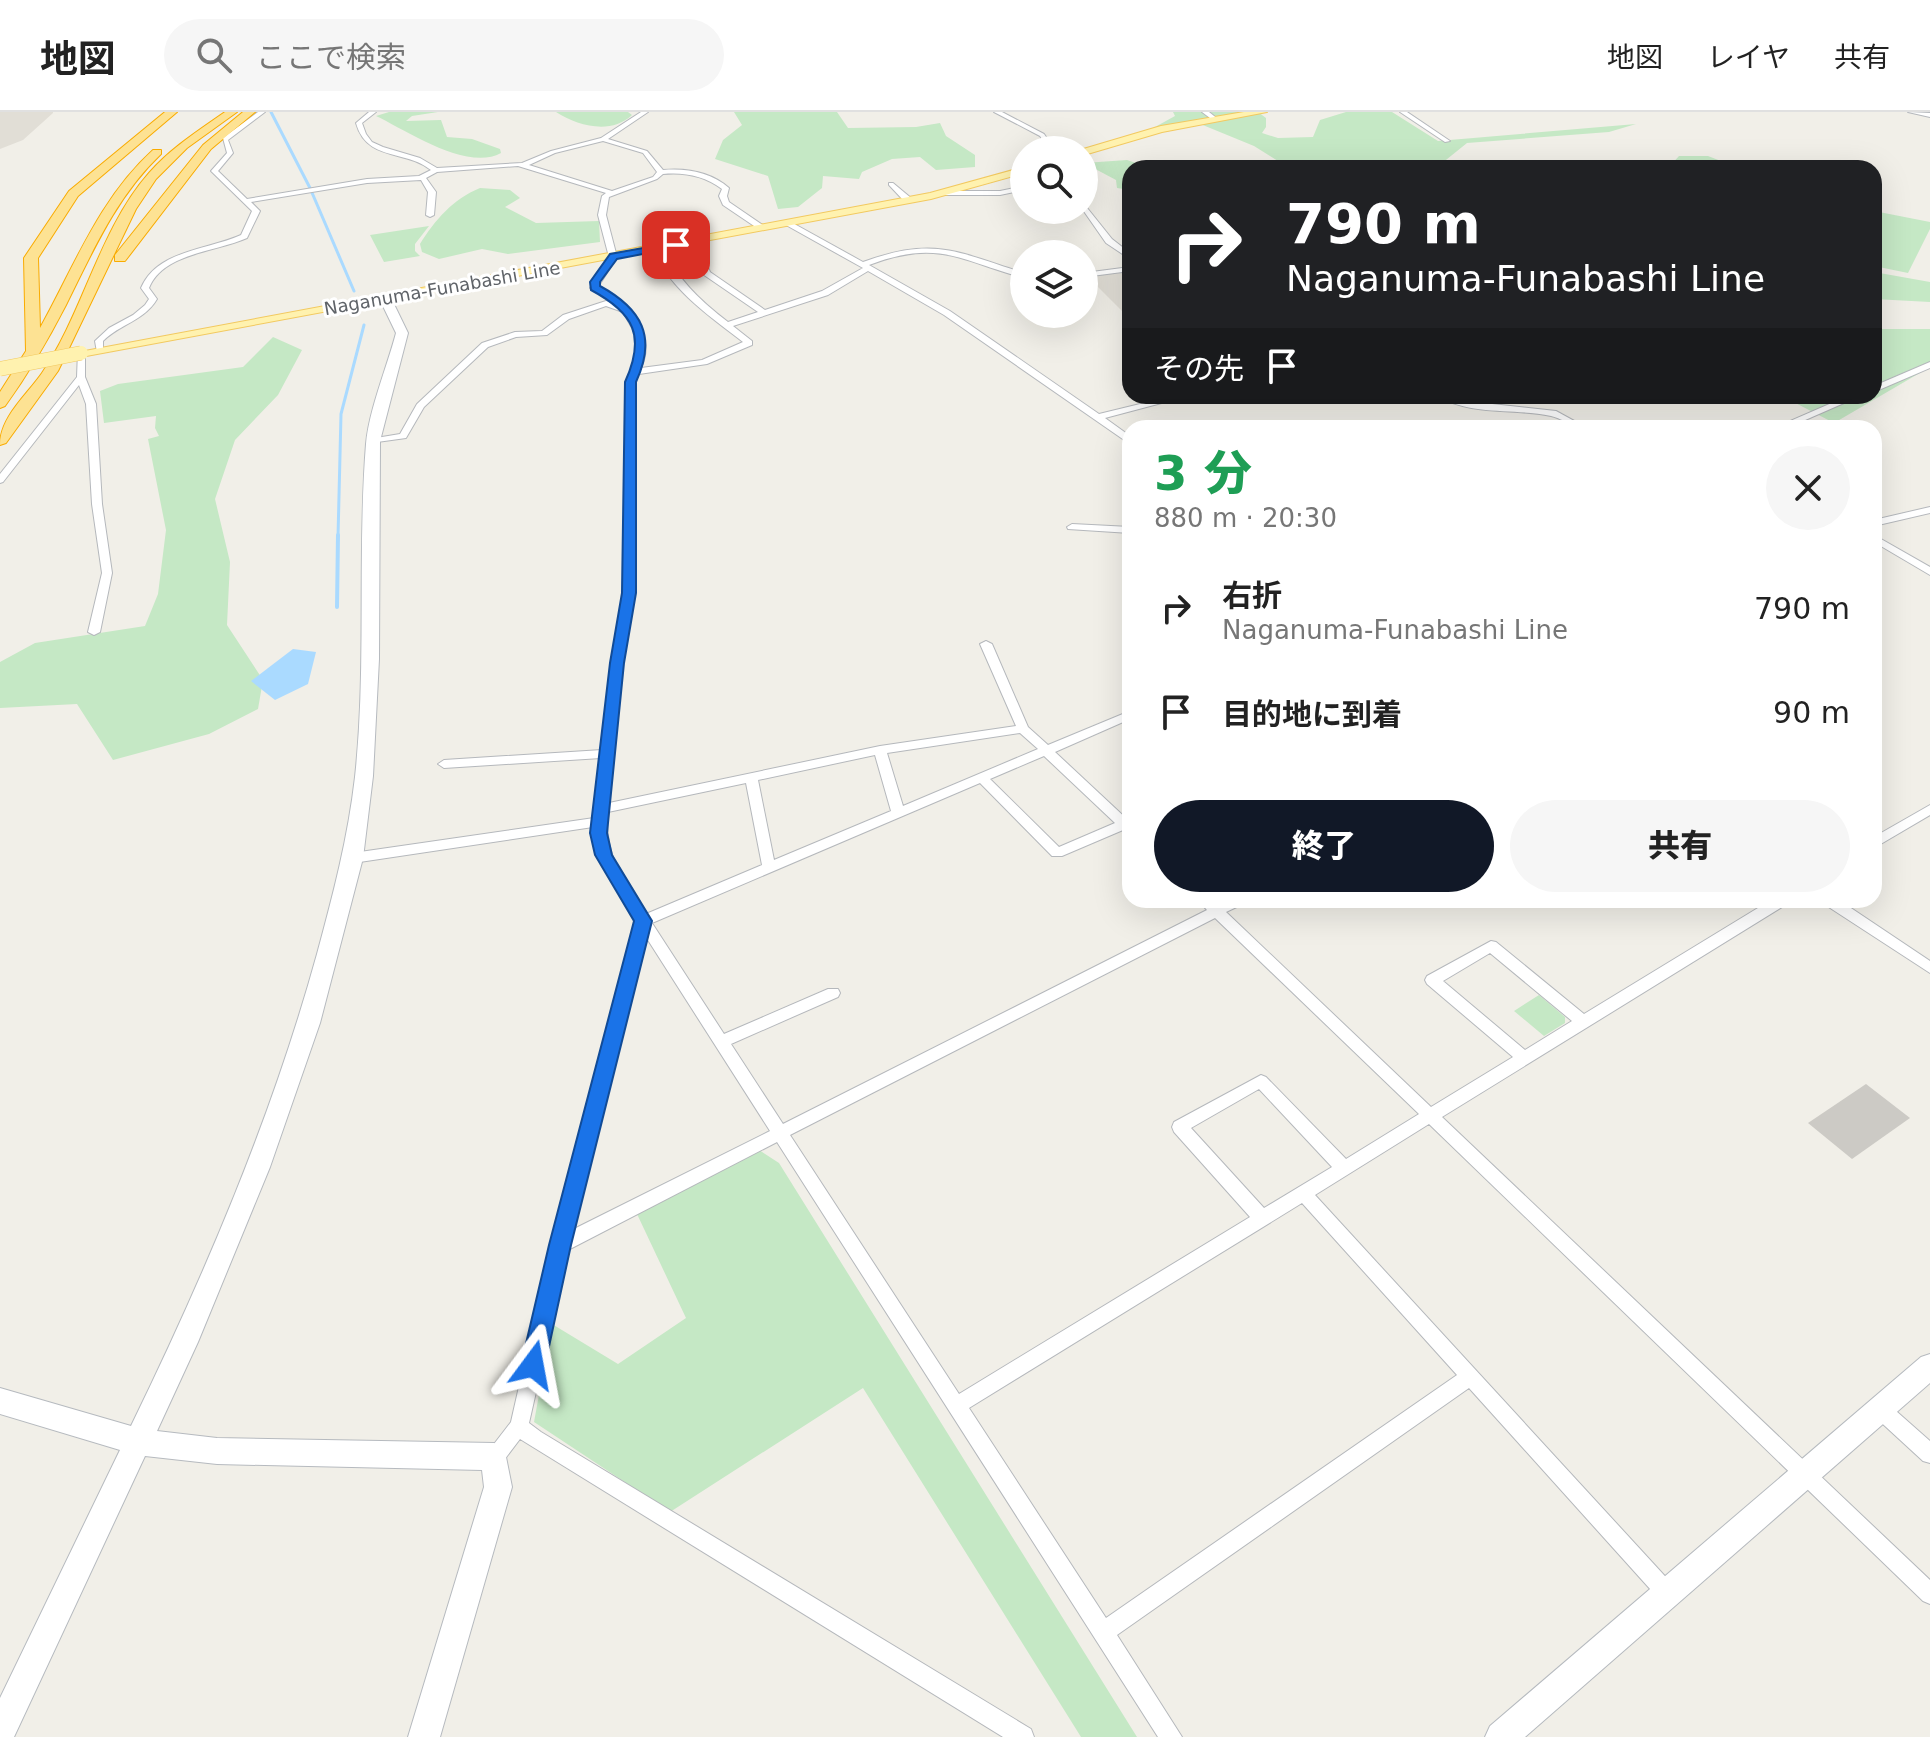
<!DOCTYPE html>
<html lang="ja">
<meta charset="utf-8">
<style>
:root{--surface:#fff;--page:#f6f6f6;--text:#222;--muted:#767676;--line:#e0e0e0;--accent:#111827}
body{margin:0;font-family:"DejaVu Sans","Noto Sans JP",sans-serif;background:var(--page);color:var(--text);height:100vh;display:flex;flex-direction:column;font-size:30px;white-space:nowrap}
*{box-sizing:border-box;margin:0}
p{font-size:26px;color:var(--muted)}
.icon{flex:none;width:44px;height:44px;fill:none;stroke:currentColor;stroke-width:2;stroke-linecap:round;stroke-linejoin:round}
.map{position:relative;flex:1;overflow:hidden}
.side{position:absolute;left:1122px;top:308px;width:760px;height:488px;display:flex;flex-direction:column;background:var(--surface);border-radius:24px;box-shadow:0 8px 32px #0002}
.side>*{flex:none}
.hud{position:absolute;left:1122px;top:48px;width:760px;height:244px;border-radius:24px;box-shadow:0 8px 32px #0002;background:#202124;color:#fff;overflow:hidden}
.fabs{position:absolute;left:1010px;top:24px;display:grid;gap:16px}
.fabs a{display:grid;place-items:center;width:88px;height:88px;border-radius:50%;background:var(--surface);box-shadow:0 8px 32px #0002;font-size:40px}
.pin{position:absolute;display:grid;place-items:center;width:68px;height:68px;color:#fff;margin:-34px;border-radius:16px;box-shadow:0 4px 12px #0006}
.me{position:absolute;width:88px;margin:-44px;rotate:13deg;stroke-linejoin:round;filter:drop-shadow(0 0 6px #0008)}
.turn{display:flex;align-items:center;gap:28px;height:168px;padding:0 32px;font-size:36px}
.turn .icon{width:104px;height:104px;stroke-width:2.5}
.turn b{display:block;font-size:56px;line-height:68px}
.then{display:flex;align-items:center;height:76px;padding:0 32px;background:#0003;gap:16px;font-size:30px}
.round{display:grid;place-items:center;flex:none;width:84px;height:84px;border-radius:42px;background:var(--page)}
.headline{display:flex;align-items:center;justify-content:space-between;height:136px;padding:0 32px}
h1{font-size:48px;font-weight:800;line-height:60px;color:#1e9e55}
.button{display:flex;gap:16px;margin-top:auto;padding:16px 32px}
.button a{flex:1;height:92px;border-radius:48px;background:var(--accent);color:#fff;font-size:32px;font-weight:800;line-height:92px;text-align:center}
.button a+a{background:var(--page);color:var(--text)}
ul{padding:0;list-style:none}
li{display:flex;align-items:center;gap:24px;height:104px;padding:0 32px}
li div{flex:1}
li b{display:block;font-size:30px}
li em{font-style:normal}
header{display:flex;align-items:center;gap:48px;box-sizing:border-box;height:112px;padding:0 40px;background:var(--surface);border-bottom:2px solid var(--line)}
header strong{font-size:38px}
nav{display:flex;gap:44px;margin-inline-start:auto;font-size:28px}
.search{width:560px;height:72px;background:var(--page);display:flex;align-items:center;gap:20px;box-sizing:border-box;padding:0 28px;border-radius:44px;color:var(--muted);font-size:30px}
.map>svg:first-child{display:block}
.education{fill:#e1ded6}
.green{fill:#c5e8c5}
.water{fill:#aadaff}
.lines{fill:none;stroke-linecap:round;stroke-linejoin:round}
.stream-far1{stroke:#aadaff;stroke-width:3}
.stream{stroke:#aadaff;stroke-width:4}
.building{fill:#cccac5}
.street-casing{stroke:#b5b8bc;stroke-width:2}
.secondary-casing{stroke:#b6babf;stroke-width:2}
.primary-casing{stroke:#f2c960;stroke-width:2}
.highway-casing{stroke:#f9ab00;stroke-width:2}
.street{fill:#fff;fill-rule:evenodd}
.secondary{fill:#fff;fill-rule:evenodd}
.primary{fill:#fff2af;fill-rule:evenodd}
.highway{fill:#fde293;fill-rule:evenodd}
.primary-bridge-casing{stroke:#f2c960;stroke-width:15;stroke-linecap:butt}
.primary-bridge{stroke:#fff2af;stroke-width:14}
.route{fill:#1a73e8;stroke:#114b97;stroke-width:2}
.labels{text-anchor:middle;dominant-baseline:central;stroke-width:6;stroke-linejoin:round;paint-order:stroke}
.far-street-label{font-size:18px;fill:#5f6368;stroke:#fff}
</style>
<header>
<strong>地図</strong>
<div class="search"><svg class="icon" aria-label="search" viewBox="0 0 24 24"><circle cx="10" cy="10" r="6"/><path d="M15 15l6 6"/></svg>ここで検索</div>
<nav><a>地図</a><a>レイヤ</a><a>共有</a></nav>
</header>
<div class="map">
<svg width="1930" height="1625" viewBox="0 0 1930 1625">
<rect width="100%" height="100%" fill="#f1efe8"/>
<path class="education" d="M0 0H53V1L23 28 0 37Z
M1130 157V207L1086 163Z"/>
<path class="green" d="M389 0H438L412 4 406 9 441 8 447 25 472 27 500 37 501 41C467 60 406 18 376 4Z
M556 0H628L632 3C611 23 578 14 556 0Z
M734 0H837L848 16 916 15 940 11 946 24 975 43V55L936 58 920 45 892 47 862 60 859 67 823 64 822 76 798 95 778 97 768 64 715 47 723 28 742 13Z
M1173 0H1258L1266 6V15L1262 21 1278 26 1313 25 1320 8 1346 0H1392L1438 29 1636 12 1609 20 1467 31 1436 56H1289L1254 34 1193 9 1155 15 1175 4Z
M1679 44H1708L1739 56H1668Z
M1127 48 1151 56H1130V78L1117 76 1116 68 1084 51Z
M480 76 510 78 520 86 505 95 536 111 599 109 600 130 508 142 482 137 439 147 422 140 420 132C435 108 453 87 480 76Z
M1874 99 1930 110V117L1908 161 1874 154Z
M429 114 415 132V139L420 144 384 150 370 123Z
M1874 160 1930 170V190L1874 187Z
M1874 217H1930V255L1834 311 1782 284H1874Z
M273 225 302 238 278 283 235 328 215 387 230 450 227 513 263 568 258 597 209 622 113 648 77 592 0 596V550L35 531 145 514 158 482 166 418 148 327 159 324 155 316 156 304 104 311 100 279 118 272 243 255Z
M1539 883 1565 905V911L1544 924 1514 899Z
M759 1038 779 1051 1137 1625H1081L863 1276 670 1400 534 1310 552 1212 618 1252 686 1206 637 1102Z"/>
<path class="water" d="M293 537 316 540 308 572 275 588 251 569Z"/>
<g class="lines">
<path class="stream-far1" d="M271 0 310 76 354 179
M338 425 341 302 364 213"/>
<path class="stream" d="M337 495 338 423"/>
</g>
<path class="building" d="M1866 972 1910 1006 1852 1047 1808 1011Z"/>
<g class="lines">
<g class="street-casing">
<path id="street" d="M258 0H265L228 28 233 41 218 59 247 87 367 67 419 64 431 58C405 37 367 50 356 11L369 0H376L362 11 366 22 372 30 383 35 420 46 437 56 522 51 551 39 601 26 641 0H648L608 27 647 39 663 58C686 56 711 60 729 76L727 84 729 90 767 116 760 118 723 93 719 84 722 77C705 64 684 60 663 62L657 67 609 85 606 103 617 145 598 175C629 191 657 220 641 256L702 248 743 230C715 208 661 172 655 134H661C679 168 698 187 728 210L758 200 704 163 691 127 698 129 710 160 765 198 822 179 863 156 786 113 785 111 789 109 863 150C934 124 957 140 1024 161V166C959 148 938 127 869 153L950 199 1099 302 1173 284H1188L1105 306 1130 324V331L1127 330 944 203 868 159 828 183 733 214 752 229V233L707 252 639 262 634 270V481L623 551 609 691 880 634 1016 614 980 532 986 529 992 532 1028 615 1048 633 1130 599V607L1055 640 1130 710V721L1123 718 1062 744H1052L980 671 652 811 724 922 828 877H838L840 881 838 885 731 932 783 1012 1207 798 1198 788H1214L1218 792 1226 788H1245L1243 792 1226 800 1431 995 1513 945 1427 872 1425 868 1427 864 1491 829 1496 830 1584 902 1771 788H1789L1787 792 1442 1005 1930 1468V1492L1923 1489 1429 1012 1315 1083 1674 1474 1677 1481 1674 1488 1667 1491 1660 1488 1469 1276 1117 1523 1182 1625H1158L777 1030 568 1138 529 1311 541 1320 1031 1617 1034 1625H1003L520 1327 501 1352 494 1354 487 1352 484 1345 511 1310 551 1133 636 809 597 743 593 715 353 751 346 746 353 741 594 706 601 646 444 656 438 652 444 648 602 638 611 551 624 481 626 270 637 246 636 223 623 200 606 194 569 207 547 223 516 225 488 235 424 295 406 326 370 331V327L400 322 417 292 482 231 515 220 542 219 563 203 606 189 613 191 590 176 609 145 598 103 602 84 606 81 518 54 437 60 426 66 436 80 434 103 430 105 426 103 428 80 421 68 367 71 251 90 260 99 247 126C216 140 163 141 149 176L157 187C144 209 120 212 103 229V240H97L95 229 109 216 133 203 145 193 149 187 141 176C157 138 208 138 241 123L252 99 211 59 227 41 223 26ZM603 29 643 41 657 60 653 65 612 79 529 53 555 41ZM1020 621 1038 637 903 694 887 641ZM875 643 891 699 774 748 758 668ZM1044 644 1115 711 1059 735 990 667ZM746 671 762 753 646 802C624 766 603 745 608 700ZM1215 806 1419 1002 1346 1047 1266 965 1261 963 1174 1010 1172 1015 1174 1020 1250 1105 959 1282 790 1023ZM646 825 770 1019 572 1118ZM1490 841 1572 909 1525 938 1443 869ZM1259 977 1332 1055 1264 1096 1191 1016ZM1302 1091 1457 1263 1106 1506 969 1296Z
M994 0H1002L1044 22 1055 38H1049L1040 24Z
M1202 0H1209L1219 8 1214 9Z
M1400 0H1407L1450 29 1445 30Z
M1908 0 1930 1V5Z
M889 71H893L911 86V90H905L889 73Z
M1024 74V78L1000 83H944L940 81 944 79H1000Z
M1084 92 1112 127 1130 141V147L1106 131 1083 98Z
M1130 155V159L1084 165V161Z
M78 239 85 241V265L96 292 102 392 112 461 100 520 94 523 88 520 102 461 92 392 86 292 79 273 3 370 0 371V362L77 265Z
M1930 250V256L1874 280V274Z
M1438 284H1450L1465 289 1556 299 1587 316C1570 316 1565 307 1551 304 1514 296 1470 304 1438 284Z
M1848 284H1860L1787 316H1774Z
M1930 395V401L1874 414V408Z
M1072 412 1130 415V421L1068 417 1067 415Z
M1874 423 1930 455V463L1874 430Z
M1930 693V703L1874 736V725Z
M1822 788H1839L1930 849V861L1824 792Z
M1880 1288 1887 1291 1930 1329V1351L1923 1349 1873 1303 1871 1297 1873 1291Z"/>
</g>
<g class="secondary-casing">
<path id="secondary" d="M386 185 392 188 408 221 380 329 379 547 373 664 363 746 320 911 270 1055 198 1230 157 1319 217 1326 494 1331 504 1335 512 1375 440 1625H408L484 1375 482 1358 217 1352 145 1344 14 1625H0V1586L120 1338 0 1302V1276L131 1314C205 1162 272 1005 317 842 333 783 348 726 355 665 367 554 357 443 366 332 369 298 387 255 396 221L380 188Z
M1930 1242V1271L1525 1625H1485L1490 1614 1921 1245Z"/>
</g>
<g class="primary-casing">
<path id="primary" d="M1244 0H1267L1162 20 1084 43V38H1080L1161 14Z
M1024 55V61L931 87 81 245 74 241 930 81Z"/>
</g>
<g class="highway-casing">
<path id="highway" d="M165 0H177L78 84 38 146 40 216C75 153 99 87 153 38H161V42C116 85 93 139 66 193 48 228 28 262 5 294L0 296V280L26 239 24 146 69 79Z
M225 0H237L187 36 156 67 136 97 58 259 6 331 0 333C0 305 26 284 42 261 84 199 99 118 149 61 171 36 198 19 225 0Z
M243 0H255L211 37 125 149H115V143L203 33Z"/>
</g>
<use href="#street" class="street"/>
<use href="#secondary" class="secondary"/>
<use href="#primary" class="primary"/>
<use href="#highway" class="highway"/>
<g class="primary-bridge-casing">
<path id="primary-bridge" d="M0 257 81 241"/>
</g>
<use href="#primary-bridge" class="primary-bridge"/>
</g>
<path class="route" d="M676 130 679 135 617 147 600 170V174C642 197 657 225 636 270V481L624 551 607 721 612 743 652 809 571 1133 545 1253 541 1261 533 1265 524 1261 521 1253 549 1133 634 809 595 743 590 721 610 551 622 481 625 270C646 224 634 201 591 178L590 170 610 142Z"/>
<g class="labels">
<g class="far-street-label">
<text transform="translate(442 176) rotate(-10)">Naganuma-Funabashi Line</text>
</g>
</g>
</svg>
<div class="fabs">
<a><svg class="icon" aria-label="search" viewBox="0 0 24 24"><circle cx="10" cy="10" r="6"/><path d="M15 15l6 6"/></svg></a>
<a><svg class="icon" aria-label="layers" viewBox="0 0 24 24"><path d="M12 4l9 5-9 5-9-5zM3 14l9 5 9-5"/></svg></a>
</div>
<div class="pin" style="left:676px;top:133px;background:#d93025"><svg class="icon" aria-label="arrive" viewBox="0 0 24 24"><path d="M6 21V4h12l-3 4 3 4H6"/></svg></div>
<svg class="me" style="left:533px;top:1253px" viewBox="-20 -20 40 40"><path d="M0-17L14 15 0 8-14 15z" fill="#1a73e8" stroke="#fff" stroke-width="4"/></svg>
<div class="hud">
<div class="turn"><svg class="icon" aria-label="right" viewBox="0 0 24 24"><path d="M7 20v-9h11M14 6l5 5-5 5"/></svg><div><b>790 m</b>Naganuma-Funabashi Line</div></div>
<div class="then">その先<svg class="icon" aria-label="arrive" viewBox="0 0 24 24"><path d="M6 21V4h12l-3 4 3 4H6"/></svg></div>
</div>
<section class="side">
<div class="headline"><div><h1>3 分</h1><p>880 m · 20:30</p></div><a class="round"><svg class="icon" aria-label="close" viewBox="0 0 24 24"><path d="M6 6l12 12M18 6L6 18"/></svg></a></div>
<ul>
<li><svg class="icon" aria-label="right" viewBox="0 0 24 24"><path d="M7 20v-9h11M14 6l5 5-5 5"/></svg><div><b>右折</b><p>Naganuma-Funabashi Line</p></div><em>790 m</em></li>
<li><svg class="icon" aria-label="arrive" viewBox="0 0 24 24"><path d="M6 21V4h12l-3 4 3 4H6"/></svg><div><b>目的地に到着</b></div><em>90 m</em></li>
</ul>
<div class="button"><a>終了</a><a>共有</a></div>
</section>
</div>
